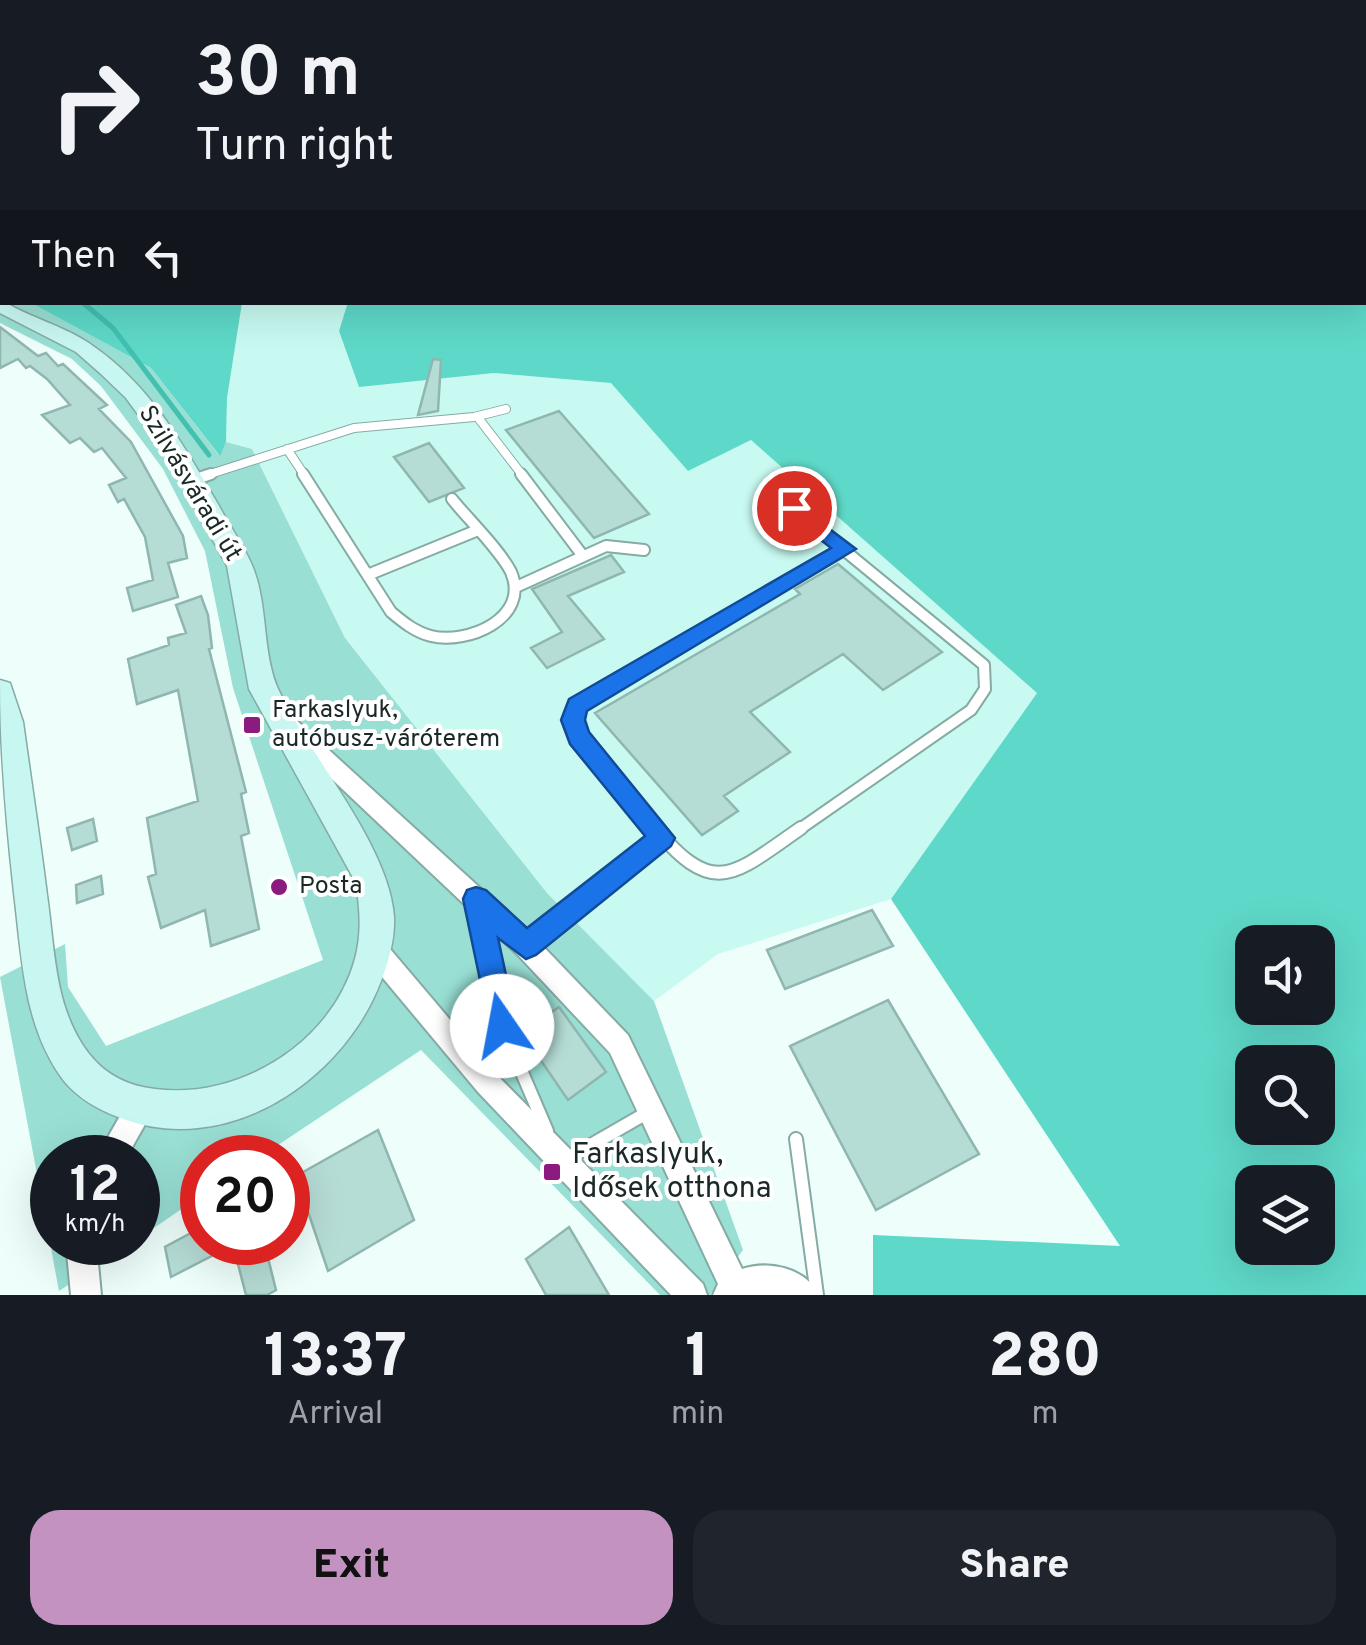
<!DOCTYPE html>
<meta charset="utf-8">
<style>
:root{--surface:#171b24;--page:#20242c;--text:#f1f3f6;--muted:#9ea1a6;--accent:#c392c0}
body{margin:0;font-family:Overpass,sans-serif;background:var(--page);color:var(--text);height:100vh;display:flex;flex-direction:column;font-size:38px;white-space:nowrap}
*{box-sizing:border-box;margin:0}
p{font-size:32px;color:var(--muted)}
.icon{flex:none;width:55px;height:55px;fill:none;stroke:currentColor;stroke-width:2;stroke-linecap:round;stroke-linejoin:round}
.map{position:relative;height:1295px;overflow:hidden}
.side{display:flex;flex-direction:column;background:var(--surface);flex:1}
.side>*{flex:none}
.hud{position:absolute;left:0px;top:0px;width:1368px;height:305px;box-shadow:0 10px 40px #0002;background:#171b24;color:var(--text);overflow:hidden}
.tools{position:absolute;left:1235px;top:925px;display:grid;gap:20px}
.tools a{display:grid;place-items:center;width:100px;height:100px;border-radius:20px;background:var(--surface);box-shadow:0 10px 40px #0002;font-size:50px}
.speed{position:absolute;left:30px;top:1135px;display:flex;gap:20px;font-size:50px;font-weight:700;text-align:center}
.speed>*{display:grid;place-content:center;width:130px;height:130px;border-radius:50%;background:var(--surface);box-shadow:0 10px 40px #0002;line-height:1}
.speed small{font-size:25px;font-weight:400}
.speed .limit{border:15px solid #d22;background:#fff;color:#111}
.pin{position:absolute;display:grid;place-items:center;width:85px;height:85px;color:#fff;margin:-42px;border:5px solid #fff;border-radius:50%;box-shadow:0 2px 10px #0007}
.me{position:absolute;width:110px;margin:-55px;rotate:348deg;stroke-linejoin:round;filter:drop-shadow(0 0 8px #0008)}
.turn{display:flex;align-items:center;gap:35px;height:210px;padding:0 30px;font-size:45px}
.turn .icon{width:130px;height:130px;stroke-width:2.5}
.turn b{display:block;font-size:70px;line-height:85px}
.then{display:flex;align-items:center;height:95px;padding:0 30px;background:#0003;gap:20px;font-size:38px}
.eta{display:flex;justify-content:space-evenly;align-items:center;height:170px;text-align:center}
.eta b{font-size:60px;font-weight:800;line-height:70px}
.button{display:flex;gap:20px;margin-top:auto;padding:20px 30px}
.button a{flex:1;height:115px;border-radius:30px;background:var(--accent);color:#111;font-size:40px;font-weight:800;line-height:115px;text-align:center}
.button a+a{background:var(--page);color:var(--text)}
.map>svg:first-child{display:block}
.built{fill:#c8faf1}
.green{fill:#99dfd4}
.forest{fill:#5ed8c8;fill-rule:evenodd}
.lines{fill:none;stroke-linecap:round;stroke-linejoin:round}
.stream{stroke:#42c0b0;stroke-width:5}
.building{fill:#b5dcd5;stroke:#90b6b0;stroke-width:2.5}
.service-far2-casing{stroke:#85aba4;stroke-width:10}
.service-far1-casing{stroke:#85aba4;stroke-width:14}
.service-casing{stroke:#85aba4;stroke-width:16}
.minor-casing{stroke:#85aba4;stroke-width:4}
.secondary-casing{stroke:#85aba4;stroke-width:3}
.service-far2{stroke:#fff;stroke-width:8}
.service-far1{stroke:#fff;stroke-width:10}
.service{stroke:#fff;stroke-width:12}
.minor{fill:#fff;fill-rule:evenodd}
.secondary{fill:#c8f6f1;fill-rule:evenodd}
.route{fill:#1a73e8;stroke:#114b97;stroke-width:2.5}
.poi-dot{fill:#8b1b7e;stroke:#fff;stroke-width:4}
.labels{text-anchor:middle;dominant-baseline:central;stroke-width:8;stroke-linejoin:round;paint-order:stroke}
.street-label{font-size:25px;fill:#1a2927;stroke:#fff}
.poi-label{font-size:25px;fill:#1a2927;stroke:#fff;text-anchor:start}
.near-poi-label{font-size:30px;fill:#1a2927;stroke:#fff;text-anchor:start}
</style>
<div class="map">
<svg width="1366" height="1295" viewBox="0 0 1366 1295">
<rect width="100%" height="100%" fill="#eefefb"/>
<path class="built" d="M242 303H348L339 331 359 386 494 373 612 383 688 471 751 440 1037 693 891 899 718 954 654 1001 547 893 345 638 252 449 226 442 227 398Z"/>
<path class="green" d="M0 281 2 302 31 303 151 368 219 455 226 442 252 449 345 638 547 893 654 1001 743 1250 710 1295H660L421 1050 260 1157 202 1158V1195L138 1239V1158H52V1242L132 1243 59 1291 0 977 65 944 68 987 106 1046 323 960 233 688 205 551 163 469 101 386 72 359 0 323Z"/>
<path class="forest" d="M832 0H1366V183L1365 2Z
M1366 288V1295H873V1235L1120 1246 891 899 1037 693 751 440 688 471 611 383 494 373 359 387 339 331 348 302H1365ZM1252 942H1318V1008H1252ZM1252 1062H1318V1128H1252ZM1252 1182H1318V1248H1252Z
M31 303H242L227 398 226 442 220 456 151 368Z"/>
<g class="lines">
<path class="stream" d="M82 302 113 328 209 455"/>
</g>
<path class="building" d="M0 327 38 356 46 353 58 366 63 364 107 405 99 409 131 442 183 536 187 558 168 563 178 597 133 611 127 588 153 580 145 537 124 499 118 502 109 485 126 478 102 448 94 452 80 438 70 443 42 415 70 405 47 379 30 366 26 368 18 359 0 368Z
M433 359 441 360 438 411 418 415Z
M559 411 649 514 594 538 506 430Z
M429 443 464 488 429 502 394 457Z
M611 555 624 572 568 596 604 639 547 668 531 648 562 632 532 589Z
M838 564 942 652 883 690 843 654 750 712 790 752 724 796 738 811 702 835 595 713 800 594 795 589Z
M201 596 208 615 212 648 209 649 246 792 241 794 249 833 241 836 259 929 211 946 205 910 161 928 148 877 156 874 147 818 198 801 178 690 137 704 128 659 169 645 168 638 186 633 176 605Z
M93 819 97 841 72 850 67 828Z
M101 876 103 894 77 903 76 885Z
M872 910 893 946 785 989 767 950Z
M888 1000 979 1154 876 1210 790 1046Z
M559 1007 606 1072 568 1100 522 1033Z
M378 1130 414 1220 328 1271 296 1176Z
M202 1227V1242H264L276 1290 267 1295H246L233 1245 171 1277 165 1247Z
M569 1227 609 1295H546L526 1259Z"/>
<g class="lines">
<g class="service-far2-casing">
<path id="service-far2" d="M479 419 523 476
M287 449 305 476
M204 476 354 428 474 417 506 409"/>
</g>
<g class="service-far1-casing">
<path id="service-far1" d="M303 474 391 612C403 622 415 632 431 636 466 645 531 619 511 572 500 550 468 519 452 499
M521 474 583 556
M193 480 211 474
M768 488 844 550
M370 574 478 530
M516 587 606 546 644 550
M657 831 578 737 573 721 577 705 844 550
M797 831 971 710 985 689 984 665 844 550"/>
</g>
<g class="service-casing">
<path id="service" d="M655 828C715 900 734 874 801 828
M479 910 502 1026 547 1131
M526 946 662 838
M796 1139 817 1295
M565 1160 650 1111"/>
</g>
<g class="minor-casing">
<path id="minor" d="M525 0H539L540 2H527Z
M289 717 296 720 535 938 628 1035 742 1269C768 1260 807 1268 818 1295H713L718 1284 610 1053 517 954 282 732 278 726 282 720Z
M376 939 385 943 496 1074 703 1284 707 1295H671L478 1092 367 959 364 951 367 943Z
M142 1091 152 1095 156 1105 126 1158H96L132 1095Z
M66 1242H96L101 1295H71Z"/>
</g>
<g class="secondary-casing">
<path id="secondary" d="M0 299C24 316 66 326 93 346 151 386 184 446 219 506 229 525 242 543 251 563 269 602 261 653 279 691 311 758 389 845 394 917 395 938 389 960 381 981 343 1081 226 1160 118 1117 97 1109 79 1099 64 1081 23 1027 22 957 14 893 6 821 0 752 0 680L10 683 23 722C31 780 40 838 47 895 55 950 54 1010 90 1055 107 1076 129 1086 155 1089 239 1100 332 1043 355 959 362 933 360 909 356 883L249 689 227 566 161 446 126 398 101 374 76 352 0 313Z"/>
</g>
<use href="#service-far2" class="service-far2"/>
<use href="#service-far1" class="service-far1"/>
<use href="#service" class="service"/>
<use href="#minor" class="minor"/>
<use href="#secondary" class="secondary"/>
</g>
<path class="route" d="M794 502 856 549 587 711 585 720 589 732 675 838 671 846 536 955 526 959 498 938 517 1026 513 1037 502 1041 492 1037 463 899 467 890 476 887 486 890 527 928 645 836 570 744 561 720 569 699 831 548 787 513 784 508Z"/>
<g class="poi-dot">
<rect x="242" y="715" width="20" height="20" rx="5"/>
<circle cx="279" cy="887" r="10"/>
<rect x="542" y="1162" width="20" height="20" rx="5"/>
</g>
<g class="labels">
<g class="street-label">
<text transform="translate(189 484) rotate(59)">Szilvásváradi út</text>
</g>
<g class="poi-label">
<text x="272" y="711">Farkaslyuk,<tspan x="272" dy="29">autóbusz-váróterem</tspan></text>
<text x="299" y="887">Posta</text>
</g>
<g class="near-poi-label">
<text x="572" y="1155">Farkaslyuk,<tspan x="572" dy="34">Idősek otthona</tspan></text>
</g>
</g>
</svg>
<div class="tools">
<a><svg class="icon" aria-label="sound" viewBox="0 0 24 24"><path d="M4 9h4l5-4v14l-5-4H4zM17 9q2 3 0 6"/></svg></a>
<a><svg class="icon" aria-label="search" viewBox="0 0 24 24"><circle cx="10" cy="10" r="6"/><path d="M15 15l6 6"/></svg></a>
<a><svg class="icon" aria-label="layers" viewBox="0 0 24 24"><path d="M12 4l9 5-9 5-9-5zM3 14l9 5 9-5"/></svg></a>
</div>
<div class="speed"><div>12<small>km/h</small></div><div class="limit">20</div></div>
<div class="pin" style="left:794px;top:508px;background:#d93025"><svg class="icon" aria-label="arrive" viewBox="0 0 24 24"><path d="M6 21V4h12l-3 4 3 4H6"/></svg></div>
<svg class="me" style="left:502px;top:1026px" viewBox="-20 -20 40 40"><circle r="19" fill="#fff"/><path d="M0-13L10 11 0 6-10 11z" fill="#1a73e8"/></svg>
<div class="hud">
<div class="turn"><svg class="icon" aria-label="right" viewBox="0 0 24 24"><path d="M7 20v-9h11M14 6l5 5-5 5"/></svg><div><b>30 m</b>Turn right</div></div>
<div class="then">Then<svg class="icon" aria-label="left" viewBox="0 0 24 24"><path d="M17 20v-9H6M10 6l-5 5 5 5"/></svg></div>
</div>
</div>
<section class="side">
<div class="eta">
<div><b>13:37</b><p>Arrival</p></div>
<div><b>1</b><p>min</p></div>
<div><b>280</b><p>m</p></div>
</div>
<div class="button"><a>Exit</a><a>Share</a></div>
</section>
